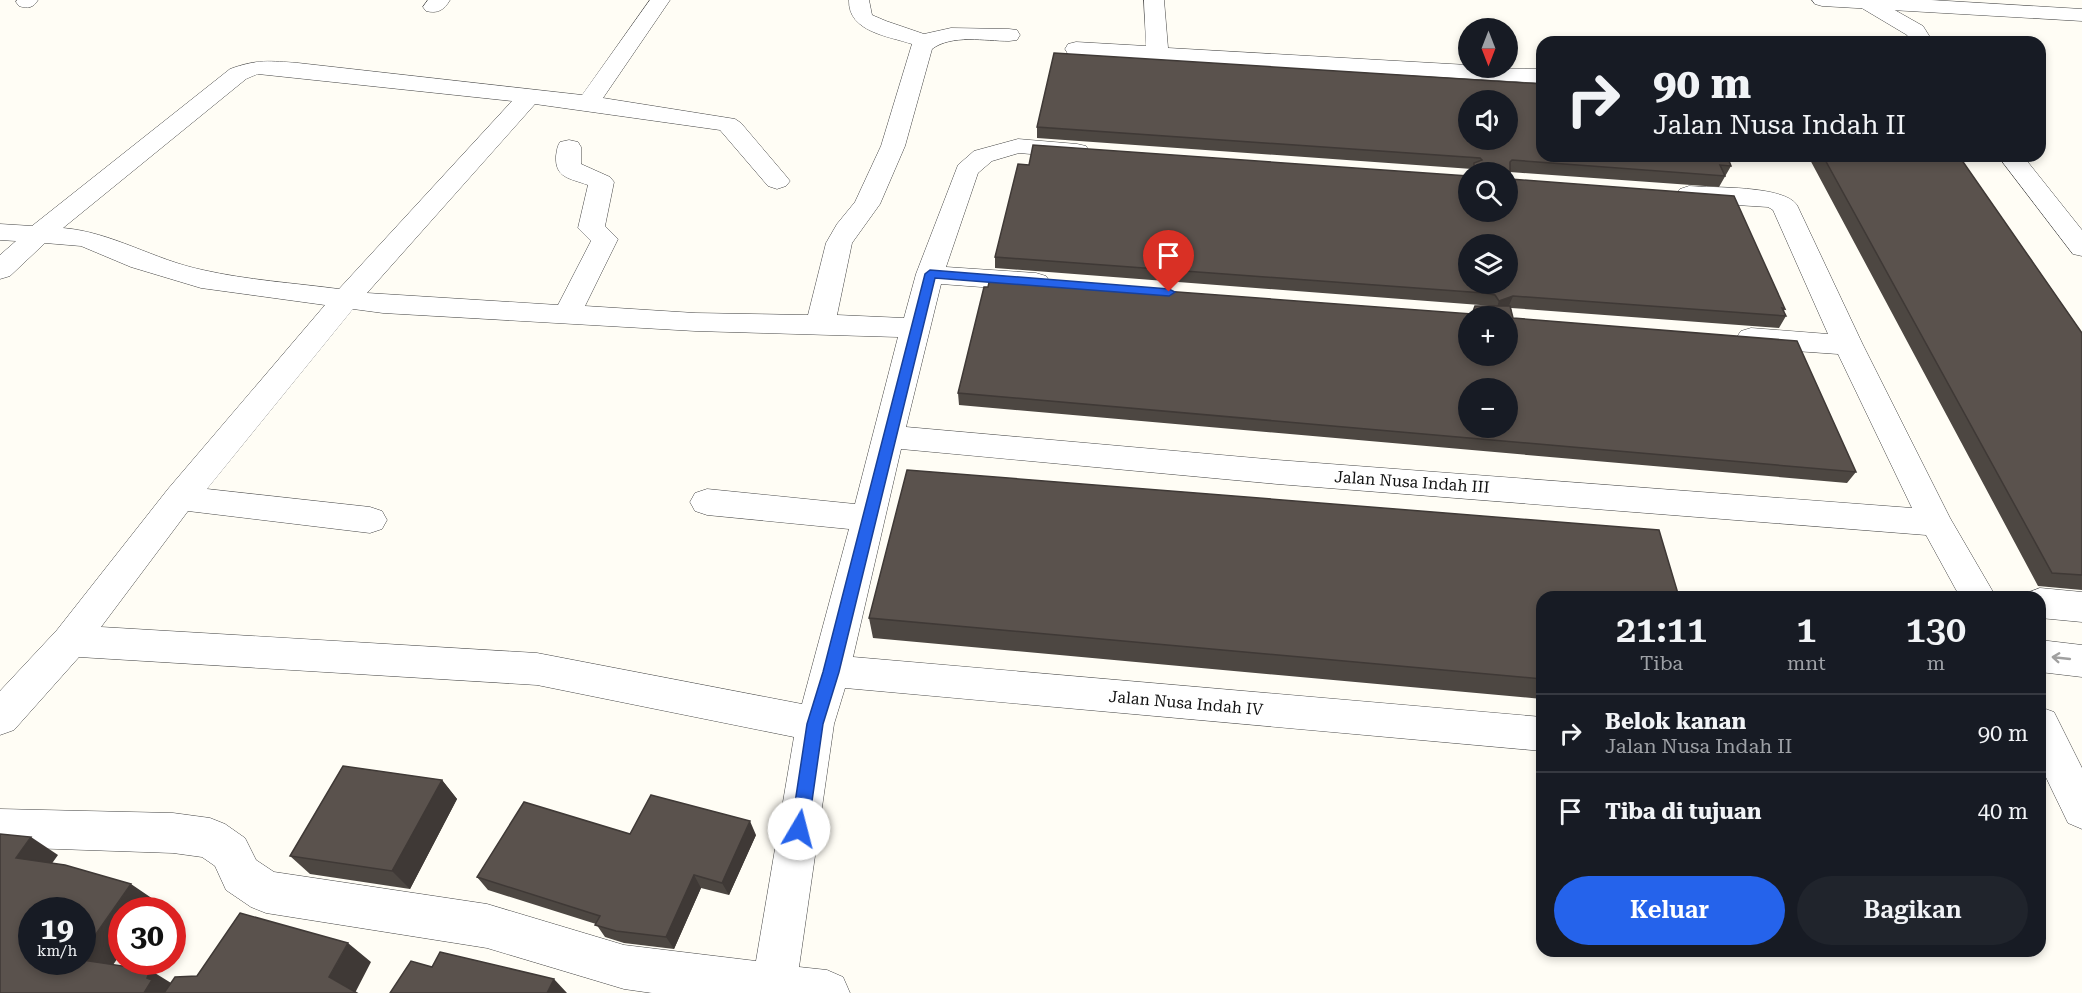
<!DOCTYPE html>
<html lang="id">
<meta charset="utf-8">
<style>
:root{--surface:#171b24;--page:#20242c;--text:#f1f3f6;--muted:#9ea1a6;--line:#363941;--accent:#2563eb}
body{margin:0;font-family:"Roboto Serif",serif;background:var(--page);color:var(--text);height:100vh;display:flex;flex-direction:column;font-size:22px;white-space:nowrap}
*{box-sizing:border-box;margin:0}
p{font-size:20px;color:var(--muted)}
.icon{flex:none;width:33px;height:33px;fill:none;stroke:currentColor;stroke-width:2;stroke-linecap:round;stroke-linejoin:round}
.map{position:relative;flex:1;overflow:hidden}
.drawer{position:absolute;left:1536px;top:591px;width:510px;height:366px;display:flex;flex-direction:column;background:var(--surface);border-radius:18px;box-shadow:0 3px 9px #0003}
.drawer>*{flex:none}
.top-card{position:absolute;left:1536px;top:36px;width:510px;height:126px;border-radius:18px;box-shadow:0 3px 9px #0003;background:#171b24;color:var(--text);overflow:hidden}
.needle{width:39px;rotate:180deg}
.controls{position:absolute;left:1458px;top:18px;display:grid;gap:12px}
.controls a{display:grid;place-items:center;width:60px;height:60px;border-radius:50%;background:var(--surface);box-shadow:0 3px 9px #0003;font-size:30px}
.speed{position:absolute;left:18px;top:897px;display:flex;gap:12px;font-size:30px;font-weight:700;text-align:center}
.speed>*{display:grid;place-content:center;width:78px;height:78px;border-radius:50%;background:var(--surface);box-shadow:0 3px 9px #0003;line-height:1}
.speed small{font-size:15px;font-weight:400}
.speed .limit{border:9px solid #d22;background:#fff;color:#111}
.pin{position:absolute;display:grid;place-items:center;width:51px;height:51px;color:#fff;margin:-62px -26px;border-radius:50% 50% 50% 0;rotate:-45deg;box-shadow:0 0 6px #0007}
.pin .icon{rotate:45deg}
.me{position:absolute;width:66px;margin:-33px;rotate:8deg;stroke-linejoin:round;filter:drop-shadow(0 0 4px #0008)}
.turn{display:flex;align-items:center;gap:21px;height:126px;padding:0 18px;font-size:27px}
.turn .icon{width:78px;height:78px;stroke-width:2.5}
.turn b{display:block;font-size:42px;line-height:51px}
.eta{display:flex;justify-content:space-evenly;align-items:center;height:102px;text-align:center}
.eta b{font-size:36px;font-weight:600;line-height:42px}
.primary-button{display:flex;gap:12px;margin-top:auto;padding:12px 18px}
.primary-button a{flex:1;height:69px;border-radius:36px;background:var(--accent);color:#fff;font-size:24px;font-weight:600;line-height:69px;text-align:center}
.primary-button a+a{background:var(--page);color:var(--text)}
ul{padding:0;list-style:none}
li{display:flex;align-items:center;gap:18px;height:78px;padding:0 18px;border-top:2px solid var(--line)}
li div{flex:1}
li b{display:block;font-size:22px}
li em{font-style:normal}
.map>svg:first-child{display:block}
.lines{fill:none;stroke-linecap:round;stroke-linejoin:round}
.minor-casing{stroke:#444;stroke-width:1}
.tertiary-casing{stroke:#444;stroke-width:1}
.minor{fill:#fff;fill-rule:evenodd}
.tertiary{fill:#fff;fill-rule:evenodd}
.wall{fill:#4d4742}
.shaded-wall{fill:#3f3936}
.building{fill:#5a524d;stroke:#3f3936;stroke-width:1.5;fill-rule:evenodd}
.oneway{stroke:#a0a0a0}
.route{fill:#2563eb;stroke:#184099;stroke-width:1.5}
.labels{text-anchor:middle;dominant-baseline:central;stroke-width:6;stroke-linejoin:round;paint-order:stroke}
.street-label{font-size:16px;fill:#111;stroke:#fff}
</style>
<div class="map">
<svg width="2082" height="993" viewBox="0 0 2082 993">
<rect width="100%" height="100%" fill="#fffdf5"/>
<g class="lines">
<g class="minor-casing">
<path id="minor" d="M17 0H38C33 8 28 9 19 6L16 2Z
M428 0H450C444 10 438 14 426 11L423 7Z
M650 0H670L603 98 735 119 741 123 786 176 790 181 786 186 777 189 768 186 720 130 535 104 367 293 558 305 591 241 578 228 588 185C569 178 555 178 556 156 557 150 557 147 560 142L569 140 578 142 581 147V164L610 177 614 182 605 226 618 239 585 306 695 313 808 315 826 243 837 224 855 202 881 146 912 44C888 36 848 32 849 0H869L872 15 886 21 924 34 951 28 1009 29 1017 30 1020 35 1017 40 1009 41C985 41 952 34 932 49L905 146 880 204 852 243 837 315 904 318 916 274 958 165 974 151 1018 139 1077 144 1086 146 1089 151 1086 156 1077 158 1019 153 992 161 978 173 946 267 1036 273 1046 276 1050 282 1046 288 1036 291 941 284 906 427 1277 460 1912 508 1838 354 1751 348 1741 345 1736 338 1741 331 1751 328 1828 334 1773 210 1768 207 1689 202 1680 199 1676 194 1680 189 1689 186C1713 188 1783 185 1797 205L1863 345 1950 518 1996 597H1960L1926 535 1277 484 901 449 853 657 1542 717V751L845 688 834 724 799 967 827 970 843 977 850 993H652L624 989 487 948 266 913 251 907 226 890 215 866 202 857 173 853 0 847V809L173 813 210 818 225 824 245 838 256 860 274 872 487 904 624 945 756 961 794 737 537 685 79 657 14 730 0 735V691L57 630 168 489 325 305 201 288 131 267 81 246 45 243 10 276 0 279V255L16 241 0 240V224L32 226 230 69C257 59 270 61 298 63L582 95ZM258 74 512 101 339 289C294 283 247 280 203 270 154 260 112 232 63 228L246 79ZM353 309 383 313 695 331 898 337 855 504 707 489 695 493 690 502 695 511 707 515 849 529 802 704 537 653 101 627 188 511 370 533 382 529 387 520 382 511 370 507 207 489Z
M1144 0H1164L1168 48 1468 65V68L1542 69V83L1076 56 1068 54 1065 49 1068 44 1076 42 1146 46Z
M1852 0H1877L1923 26 1933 42H1911L1907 35 1855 4Z
M1998 156H2023L2082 230V256L2073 254Z
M2040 588 2082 592V622L2040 618V597H2025L2027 593Z
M2040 640 2082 645V677L2040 672Z
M2040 707 2054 712 2082 768V829L2068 823 2040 765Z"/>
</g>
<g class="tertiary-casing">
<path id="tertiary" d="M1812 0H1931L2082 9V21L1822 6 1815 4Z"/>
</g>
<use href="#minor" class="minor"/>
<use href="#tertiary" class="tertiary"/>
</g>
<path class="wall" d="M1037 127 1731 166 1719 187 1510 172V179L1785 309 1784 311 1786 316 1779 328 1511 308 1513 318 1856 472 1847 483 959 405 958 393 1472 314 1489 306 1480 305 995 268V257L1468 212 1508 172H1471L1472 169 1037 138Z
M1808 156H1959L2082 333V590L2038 586Z
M1542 597V699L873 638 869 618Z
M442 780 457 799 410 889 310 874 290 856Z
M756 835 729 895 701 888 674 949 624 943 605 937 596 924 488 890 477 877Z"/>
<path class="shaded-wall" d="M1513 296 1508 308 1495 313 1499 301Z
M442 780 457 799 410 889 392 871Z
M750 821 756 835 729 895 722 883Z
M31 837 58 855 43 876 16 858Z
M694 875 701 888 674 949 666 937Z
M131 884 156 901 149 910H122V952L106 975 82 962V954Z
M348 943 371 962 355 993 329 977Z
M150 970 176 986 174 993H144L147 978Z
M554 979 567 993H547Z"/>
<path class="building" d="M1054 53 1542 84V156H1727L1731 166 1720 165 1725 176 1512 160 1510 162V179L1734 196 1785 309 1782 308 1786 316 1513 296 1499 301 1495 295 1484 293 995 257 1018 164 1029 165 1033 145 1468 176V212H1508V172H1474V163L1482 160 1480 158 1037 127ZM1468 100H1508V140H1468ZM1468 244H1508V284H1468Z
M1823 156H1959L2082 333V575L2052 573Z
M990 278 1472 314 1475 306H1510L1513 318 1797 341 1856 472 958 393 984 287H988ZM1468 316H1508V356H1468ZM1468 388H1508V428H1468Z
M907 470 1659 530 1679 597H1542V679L869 618Z
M343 766 442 780 392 871 290 856Z
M651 795 750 821 722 883 694 875 666 937 616 931 595 925 600 916 477 877 524 802 630 834Z
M0 834 31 837 16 858 65 865 131 884 82 954V910H32V962H82V960L150 970 147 978 152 980 144 993H0Z
M240 913 348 943 329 977 357 993H164L175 977 197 976Z
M440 952 554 979 547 993H390L411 961 432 967Z"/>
<defs><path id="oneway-shaft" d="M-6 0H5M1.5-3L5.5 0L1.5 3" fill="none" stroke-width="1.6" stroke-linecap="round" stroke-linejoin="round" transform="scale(1.5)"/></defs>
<use class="oneway" href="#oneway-shaft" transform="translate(2061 658) rotate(-174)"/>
<path class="route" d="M930 270 1169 289 1175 292 1169 296 935 278 839 672 823 724 808 829 805 835 799 837 793 835 791 829 807 724 823 672 925 274Z"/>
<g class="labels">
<g class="street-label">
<text transform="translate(1412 482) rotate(4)">Jalan Nusa Indah III</text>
<text transform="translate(1186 703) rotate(5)">Jalan Nusa Indah IV</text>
</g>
</g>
</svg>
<div class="controls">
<a><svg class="needle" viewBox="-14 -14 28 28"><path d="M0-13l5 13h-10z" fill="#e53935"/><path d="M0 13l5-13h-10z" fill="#9ea1a6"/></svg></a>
<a><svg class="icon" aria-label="sound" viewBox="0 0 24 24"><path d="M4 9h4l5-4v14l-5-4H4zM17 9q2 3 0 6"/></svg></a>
<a><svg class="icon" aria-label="search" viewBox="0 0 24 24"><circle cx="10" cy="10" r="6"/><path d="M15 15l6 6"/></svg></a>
<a><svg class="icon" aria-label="layers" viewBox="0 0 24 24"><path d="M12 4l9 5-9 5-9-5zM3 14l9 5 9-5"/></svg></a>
<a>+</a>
<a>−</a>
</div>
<div class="speed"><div>19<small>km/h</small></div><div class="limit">30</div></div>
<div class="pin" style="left:1169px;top:292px;background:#d93025"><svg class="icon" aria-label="arrive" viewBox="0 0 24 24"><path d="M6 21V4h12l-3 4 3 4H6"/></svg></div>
<svg class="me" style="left:799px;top:829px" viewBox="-20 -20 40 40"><circle r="19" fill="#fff"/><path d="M0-13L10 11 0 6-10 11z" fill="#2563eb"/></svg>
<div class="top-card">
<div class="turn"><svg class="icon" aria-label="right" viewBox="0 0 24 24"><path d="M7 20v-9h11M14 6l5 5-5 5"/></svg><div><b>90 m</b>Jalan Nusa Indah II</div></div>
</div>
<section class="drawer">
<div class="eta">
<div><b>21:11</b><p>Tiba</p></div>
<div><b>1</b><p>mnt</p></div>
<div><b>130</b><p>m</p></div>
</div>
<ul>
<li><svg class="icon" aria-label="right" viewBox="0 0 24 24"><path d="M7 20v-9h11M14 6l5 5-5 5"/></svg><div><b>Belok kanan</b><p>Jalan Nusa Indah II</p></div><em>90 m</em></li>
<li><svg class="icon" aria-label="arrive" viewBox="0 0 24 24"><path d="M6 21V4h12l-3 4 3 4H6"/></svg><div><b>Tiba di tujuan</b></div><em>40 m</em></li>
</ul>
<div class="primary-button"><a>Keluar</a><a>Bagikan</a></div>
</section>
</div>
